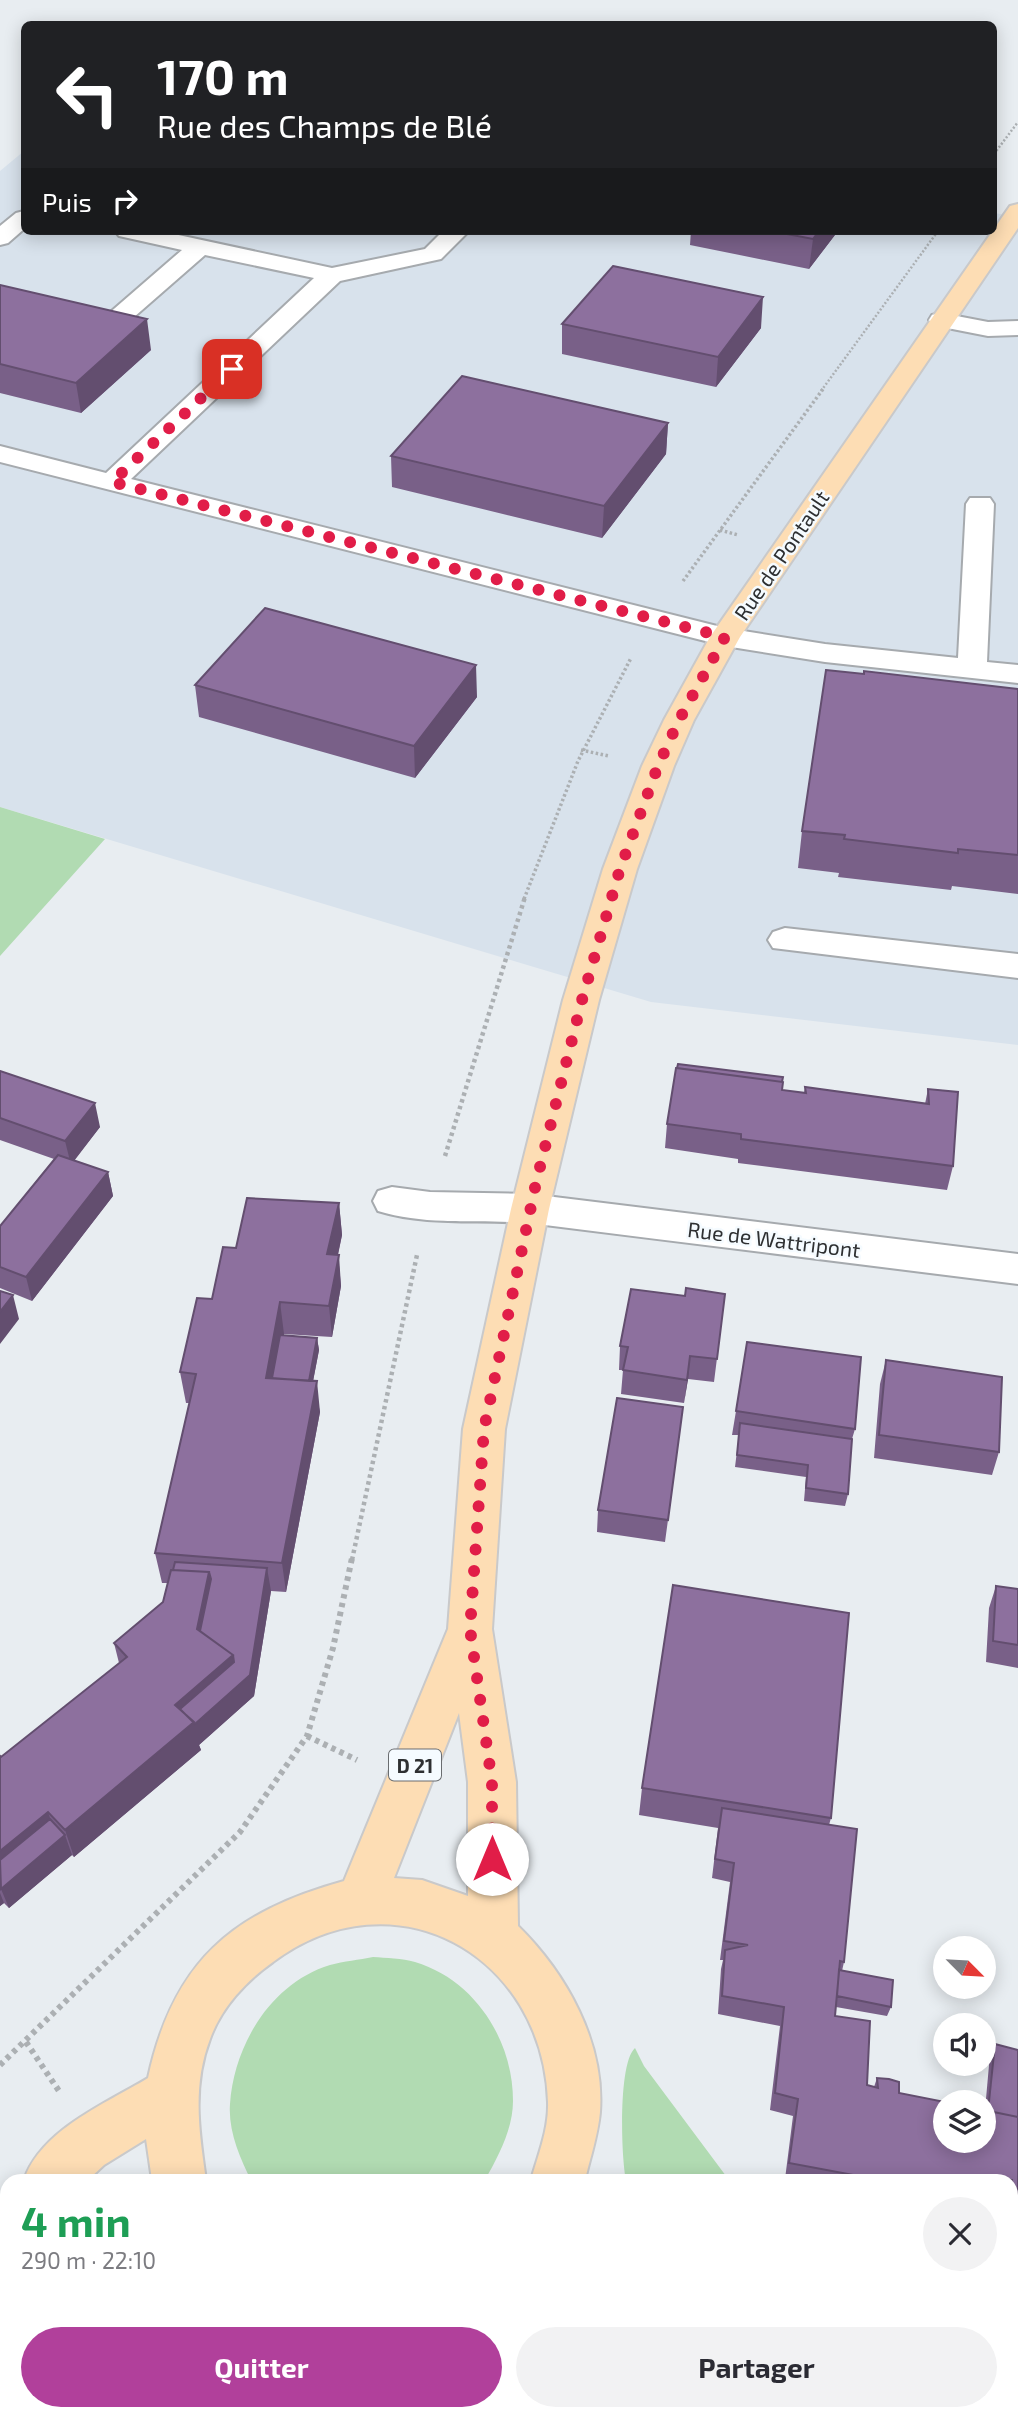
<!DOCTYPE html>
<html lang="fr">
<meta charset="utf-8">
<style>
:root{--surface:#fff;--page:#f2f2f3;--text:#2b2b33;--muted:#7c7c81;--accent:#b1409b}
body{margin:0;font-family:"Exo 2",sans-serif;background:var(--page);color:var(--text);height:100vh;display:flex;flex-direction:column;font-size:26px;white-space:nowrap}
*{box-sizing:border-box;margin:0}
p{font-size:23px;color:var(--muted)}
.icon{flex:none;width:38px;height:38px;fill:none;stroke:currentColor;stroke-width:2;stroke-linecap:round;stroke-linejoin:round}
.map{position:relative;flex:1;overflow:hidden}
.drawer{position:absolute;left:0px;top:2174px;width:1018px;height:247px;display:flex;flex-direction:column;background:var(--surface);border-radius:21px 21px 0 0;box-shadow:0 4px 18px #0003}
.drawer>*{flex:none}
.banner{position:absolute;left:21px;top:21px;width:976px;height:214px;border-radius:10px;box-shadow:0 4px 18px #0003;background:#202124;color:#fff;overflow:hidden}
.needle{width:46px;rotate:114deg}
.buttons{position:absolute;left:933px;top:1936px;display:grid;gap:14px}
.buttons a{display:grid;place-items:center;width:63px;height:63px;border-radius:50%;background:var(--surface);box-shadow:0 4px 18px #0003;font-size:35px}
.pin{position:absolute;display:grid;place-items:center;width:60px;height:60px;color:#fff;margin:-30px;border-radius:14px;box-shadow:0 4px 10px #0006}
.me{position:absolute;width:77px;margin:-38px;rotate:0deg;stroke-linejoin:round;filter:drop-shadow(0 0 5px #0008)}
.turn{display:flex;align-items:center;gap:24px;height:147px;padding:0 21px;font-size:32px}
.turn .icon{width:91px;height:91px;stroke-width:2.5}
.turn b{display:block;font-size:49px;line-height:60px}
.then{display:flex;align-items:center;height:66px;padding:0 21px;background:#0003;gap:14px;font-size:26px}
.round{display:grid;place-items:center;flex:none;width:74px;height:74px;border-radius:37px;background:var(--page)}
.overview{display:flex;align-items:center;justify-content:space-between;height:119px;padding:0 21px}
h1{font-size:42px;font-weight:700;line-height:52px;color:#1e9e55}
.primary-button{display:flex;gap:14px;margin-top:auto;padding:14px 21px}
.primary-button a{flex:1;height:80px;border-radius:42px;background:var(--accent);color:#fff;font-size:28px;font-weight:700;line-height:80px;text-align:center}
.primary-button a+a{background:var(--page);color:var(--text)}
.map>svg:first-child{display:block}
.built{fill:#d8e2ec}
.green{fill:#b1dbb2}
.lines{fill:none;stroke-linecap:round;stroke-linejoin:round}
.minor-casing{stroke:#a6aaae;stroke-width:4}
.major-casing{stroke:#c9c9ca;stroke-width:4}
.path-far3{stroke:#acb0b3;stroke-width:2.5;stroke-dasharray:2 2;stroke-linecap:butt}
.path-far2{stroke:#acb0b3;stroke-width:3.5;stroke-dasharray:2.5 2.5;stroke-linecap:butt}
.path-far1{stroke:#acb0b3;stroke-width:4.5;stroke-dasharray:3.5 3.5;stroke-linecap:butt}
.path{stroke:#acb0b3;stroke-width:6;stroke-dasharray:4.5 4.5;stroke-linecap:butt}
.minor{fill:#fff;fill-rule:evenodd}
.major{fill:#fdddb4;fill-rule:evenodd}
.wall{fill:#796088}
.shaded-wall{fill:#634e6f}
.building{fill:#8d709e;stroke:#634e6f;stroke-width:2}
.route{stroke:#e11d48;stroke-width:12;stroke-dasharray:0 21.6}
.labels{text-anchor:middle;dominant-baseline:central;stroke-width:5;stroke-linejoin:round;paint-order:stroke}
.shield{fill:#f5fbff;stroke:#6a6d70;stroke-width:2}
.shield-label{font-size:19px;font-weight:bold;fill:#2e3032}
.street-label{font-size:21px;fill:#2e3032;stroke:#f5fbff}
</style>
<div class="map">
<svg width="1018" height="2419" viewBox="0 0 1018 2419">
<rect width="100%" height="100%" fill="#e8edf1"/>
<path class="built" d="M24 151V231H994V213L1018 217V1045L651 1002 0 807V171Z"/>
<path class="green" d="M0 807 105 839 0 956Z
M373 1957C386 1958 402 1958 415 1962 475 1980 513 2040 513 2101 513 2129 498 2157 485 2180H251C240 2158 228 2131 230 2104 234 2045 271 1983 330 1965 344 1961 359 1960 373 1957Z
M635 2048 644 2066 729 2180H626C621 2157 618 2063 635 2048Z"/>
<g class="lines">
<g class="minor-casing">
<path id="minor" d="M24 211V229L8 243 0 245V226L16 213Z
M115 231H160L332 268 425 249 443 231H469L441 259 340 281 131 479 725 628 825 644 958 658 966 504 970 498H990L994 504 987 662 1018 665V683L825 662 725 646 0 462V446L106 473 314 278 205 255 110 338H92L88 333 92 328 182 250 119 236Z
M941 313 988 322 1018 321V335L988 336 932 325 929 320 932 315Z
M785 928 1018 954V978L773 948 768 940 773 932Z
M392 1187 430 1192 530 1194 1018 1254V1284C858 1264 697 1244 537 1224 484 1218 430 1227 378 1211L373 1201 378 1191Z"/>
</g>
<g class="major-casing">
<path id="major" d="M1018 204V228L740 637 694 720 674 766 637 869 599 1000 549 1209 505 1429 492 1629 516 1782 518 1926C566 1973 605 2042 600 2112 598 2135 590 2158 585 2180H531C538 2155 549 2129 548 2102 543 1955 395 1871 273 1962 246 1981 221 2008 210 2039 192 2086 199 2132 206 2180H152L146 2139 104 2165 88 2180H24C41 2130 105 2104 148 2078 173 1962 232 1912 344 1881L448 1629 463 1429 511 1209 563 1000 603 869 642 766 664 720 710 637 1010 206ZM459 1713 468 1782V1896L422 1880 394 1878Z
M7 2197V2264L0 2267V2200Z
M700 2413H781L784 2419H702Z"/>
</g>
<path class="path-far3" d="M994 154 1018 122
M821 391 938 231"/>
<path class="path-far2" d="M720 530 738 535
M683 581 823 389
M581 750 609 756
M524 899 578 761 631 658"/>
<path class="path-far1" d="M445 1156 525 897
M352 1560 417 1255"/>
<path class="path" d="M307 1736 357 1760
M26 2042 59 2091
M0 2065 240 1832 307 1736 333 1648 352 1558
M45 2419 48 2413"/>
<use href="#minor" class="minor"/>
<use href="#major" class="major"/>
</g>
<path class="wall" d="M691 231H838L809 269 690 245Z
M0 285 151 350 81 413 0 393Z
M562 324 761 328 716 387 562 354Z
M668 423 666 454 602 538 392 487 391 456Z
M195 685 477 697 415 778 199 717Z
M1018 689V894L952 886 951 890 838 877 839 873 798 868 802 831Z
M0 1071 100 1127 74 1160 108 1172 113 1196 32 1301 0 1288V1226L54 1159 0 1140Z
M805 1087 925 1104 928 1089 953 1166 947 1190 738 1163V1159L665 1148 667 1124 782 1090 804 1093Z
M339 1203 342 1235 338 1255 341 1286 332 1337 284 1334V1335L317 1338 319 1350 313 1381 320 1412 286 1592 271 1591 254 1696 199 1745 201 1750 74 1857 72 1855 9 1908 4 1903 0 1906V1756L1 1757 119 1663 114 1643 163 1602 168 1583H162L155 1553 190 1403H186L180 1372 236 1248Z
M725 1294 714 1382 688 1379 684 1403 621 1394 623 1370H619L620 1346 685 1296Z
M886 1360 999 1452 992 1475 874 1458 880 1384Z
M736 1411 855 1429 852 1439 848 1494 845 1506 804 1501 806 1477 735 1467 739 1435H732Z
M680 1431 665 1542 597 1532 598 1510Z
M996 1586 1018 1589V1668L986 1662 989 1608Z
M642 1788 831 1818 829 1825 844 1962 842 1971 891 2007 887 2016 836 2007 835 2016 867 2085 874 2087 877 2078 899 2093 985 2110 990 2054 995 2044 1018 2050V2293L1012 2291V2180H792L785 2179 793 2116 770 2110 780 2026 718 2014 721 1969 723 1960H720L730 1882 712 1878 718 1828 639 1815Z"/>
<path class="shaded-wall" d="M819 231H838L809 269 813 239Z
M763 297 761 328 716 387 718 357Z
M147 319 151 350 81 413 76 383Z
M668 423 666 454 602 538 604 506Z
M476 665 477 697 415 778 414 746Z
M95 1103 100 1127 71 1165 65 1141Z
M108 1172 113 1196 32 1301 26 1277Z
M339 1203 342 1235 331 1286 327 1254Z
M339 1255 341 1286 332 1337 329 1306Z
M13 1295 19 1319 0 1344V1312Z
M280 1302 284 1334 275 1383 266 1378Z
M317 1338 319 1350 310 1397 308 1385Z
M690 1356 688 1379 684 1403 687 1380Z
M317 1381 320 1412 286 1592 282 1563Z
M267 1568 271 1591 254 1696 199 1745 201 1750 74 1857 65 1830 250 1675Z
M209 1572 215 1601 207 1642 197 1629Z
M233 1655 239 1683 191 1725 175 1705Z
M48 1812 57 1839 0 1887V1851Z
M65 1835 72 1855 9 1908 1 1889Z
M0 1893 4 1903 0 1906Z"/>
<path class="building" d="M771 231H819L813 239Z
M613 266 763 297 718 357 562 324Z
M0 285 147 319 76 383 0 364Z
M462 376 668 423 604 506 391 456Z
M265 608 476 665 414 746 195 685Z
M826 670 864 674V671L1018 689V855L958 849V853L844 839 845 835 802 831Z
M678 1064 783 1077 782 1082 677 1068Z
M676 1068 783 1082 782 1090 806 1093 805 1087 929 1104 928 1089 958 1092 953 1166 741 1139V1134L667 1124Z
M0 1071 95 1103 65 1141 0 1118Z
M58 1155 108 1172 26 1277 0 1267V1226Z
M247 1198 339 1203 327 1254 339 1255 329 1306 280 1302 266 1378 317 1381 282 1563 155 1553 196 1374 180 1372 197 1298 212 1299 223 1247 236 1248Z
M686 1288 725 1294 717 1359 690 1356 687 1380 623 1370 628 1347 620 1346 631 1289 685 1296Z
M0 1291 13 1295 0 1312Z
M280 1335 317 1338 309 1381 272 1378Z
M747 1342 861 1357 855 1429 736 1411Z
M886 1360 1002 1377 999 1452 879 1435Z
M617 1398 683 1407 668 1520 598 1510Z
M740 1423 852 1439 848 1494 806 1488 808 1465 737 1455Z
M175 1562 267 1568 250 1675 195 1724 180 1709 234 1662 233 1655 200 1631 211 1579 209 1572 173 1570Z
M171 1570 209 1572 197 1629 233 1655 175 1705 194 1722 65 1830 48 1812 0 1851V1756L1 1757 127 1657 114 1643 163 1602Z
M673 1585 849 1613 831 1818 642 1788Z
M996 1586 1018 1589V1645L993 1641Z
M722 1808 857 1829 844 1962 840 1961 835 2016 870 2021 867 2085 878 2088 877 2078 889 2079 899 2082V2093L945 2102V2140H984V2110L1018 2117V2276L1012 2274V2180H880L789 2163 798 2099 775 2093 784 2007 722 1996 725 1950 748 1945 724 1941 734 1863 715 1859Z
M50 1819 65 1835 1 1889 0 1860Z
M839 1970 893 1980 891 2007 837 1996Z
M995 2044 1018 2050V2117L988 2111Z"/>
<g class="lines">
<path class="route" d="M232 369 112 482 725 637 679 720 658 766 620 869 582 1000 536 1183 484 1429 470 1629 492 1782V1859"/>
</g>
<g class="labels">
<rect class="shield" x="389" y="1749.5" width="52" height="31" rx="5"/>
<g class="shield-label">
<text x="415" y="1765">D 21</text>
</g>
<g class="street-label">
<text transform="translate(781 555) rotate(-56)">Rue de Pontault</text>
<text transform="translate(774 1239) rotate(7)">Rue de Wattripont</text>
</g>
</g>
</svg>
<div class="buttons">
<a><svg class="needle" viewBox="-14 -14 28 28"><path d="M0-13l5 13h-10z" fill="#e53935"/><path d="M0 13l5-13h-10z" fill="#7c7c81"/></svg></a>
<a><svg class="icon" aria-label="sound" viewBox="0 0 24 24"><path d="M4 9h4l5-4v14l-5-4H4zM17 9q2 3 0 6"/></svg></a>
<a><svg class="icon" aria-label="layers" viewBox="0 0 24 24"><path d="M12 4l9 5-9 5-9-5zM3 14l9 5 9-5"/></svg></a>
</div>
<div class="pin" style="left:232px;top:369px;background:#d93025"><svg class="icon" aria-label="arrive" viewBox="0 0 24 24"><path d="M6 21V4h12l-3 4 3 4H6"/></svg></div>
<svg class="me" style="left:492px;top:1859px" viewBox="-20 -20 40 40"><circle r="19" fill="#fff"/><path d="M0-13L10 11 0 6-10 11z" fill="#e11d48"/></svg>
<div class="banner">
<div class="turn"><svg class="icon" aria-label="left" viewBox="0 0 24 24"><path d="M17 20v-9H6M10 6l-5 5 5 5"/></svg><div><b>170 m</b>Rue des Champs de Blé</div></div>
<div class="then">Puis<svg class="icon" aria-label="right" viewBox="0 0 24 24"><path d="M7 20v-9h11M14 6l5 5-5 5"/></svg></div>
</div>
<section class="drawer">
<div class="overview"><div><h1>4 min</h1><p>290 m · 22:10</p></div><a class="round"><svg class="icon" aria-label="close" viewBox="0 0 24 24"><path d="M6 6l12 12M18 6L6 18"/></svg></a></div>
<div class="primary-button"><a>Quitter</a><a>Partager</a></div>
</section>
</div>
